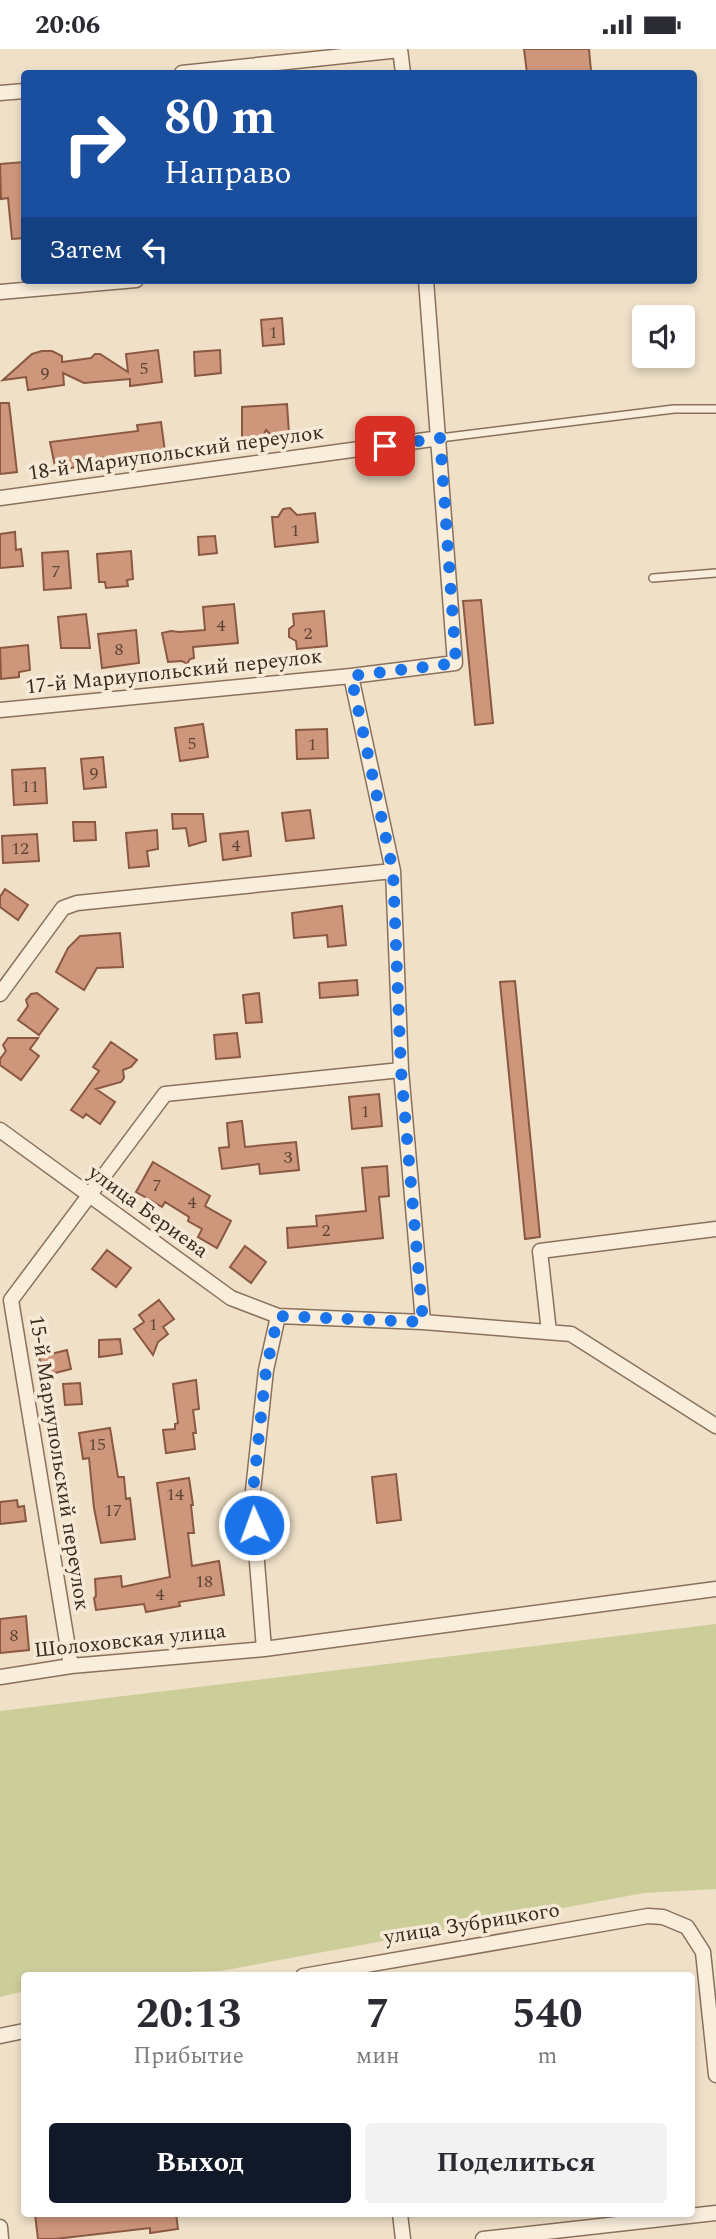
<!DOCTYPE html>
<html lang="ru">
<meta charset="utf-8">
<style>
:root{--surface:#fff;--page:#f2f2f3;--text:#2b2b33;--muted:#7c7c81;--accent:#111827}
body{margin:0;font-family:Spectral,serif;background:var(--page);color:var(--text);height:100vh;display:flex;flex-direction:column;font-size:26px;white-space:nowrap}
*{box-sizing:border-box;margin:0}
p{font-size:23px;color:var(--muted)}
.icon{flex:none;width:38px;height:38px;fill:none;stroke:currentColor;stroke-width:2;stroke-linecap:round;stroke-linejoin:round}
.map{position:relative;flex:1;overflow:hidden}
.drawer{position:absolute;left:21px;top:1923px;width:674px;height:245px;display:flex;flex-direction:column;background:var(--surface);border-radius:7px;box-shadow:0 4px 10px #0003}
.drawer>*{flex:none}
.banner{position:absolute;left:21px;top:21px;width:676px;height:214px;border-radius:7px;box-shadow:0 4px 10px #0003;background:#1a4fa0;color:#fff;overflow:hidden}
.tools{position:absolute;left:632px;top:256px;display:grid;gap:14px}
.tools a{display:grid;place-items:center;width:63px;height:63px;border-radius:7px;background:var(--surface);box-shadow:0 4px 10px #0003;font-size:35px}
.pin{position:absolute;display:grid;place-items:center;width:60px;height:60px;color:#fff;margin:-30px;border-radius:14px;box-shadow:0 4px 10px #0006}
.me{position:absolute;width:77px;margin:-38px;rotate:358deg;stroke-linejoin:round;filter:drop-shadow(0 0 5px #0008)}
.turn{display:flex;align-items:center;gap:24px;height:147px;padding:0 28px;font-size:32px}
.turn .icon{width:91px;height:91px;stroke-width:2.5}
.turn b{display:block;font-size:49px;line-height:60px}
.then{display:flex;align-items:center;height:66px;padding:0 28px;background:#0003;gap:14px;font-size:26px}
.eta{display:flex;justify-content:space-evenly;align-items:center;height:119px;text-align:center}
.eta b{font-size:42px;font-weight:700;line-height:49px}
.action{display:flex;gap:14px;margin-top:auto;padding:14px 28px}
.action a{flex:1;height:80px;border-radius:7px;background:var(--accent);color:#fff;font-size:28px;font-weight:700;line-height:80px;text-align:center}
.action a+a{background:var(--page);color:var(--text)}
.status{display:flex;justify-content:space-between;align-items:center;height:49px;padding:0 35px;background:var(--surface);direction:ltr}
.status svg{height:19px;fill:currentColor}
.map>svg:first-child{display:block}
.green{fill:#ccce9a}
.building{fill:#ce977c;stroke:#8b5841;stroke-width:2}
.lines{fill:none;stroke-linecap:round;stroke-linejoin:round}
.lane-casing{stroke:#8b715c;stroke-width:10}
.street-casing{stroke:#8b715c;stroke-width:17}
.lane{stroke:#f9eddb;stroke-width:7}
.street{stroke:#f9eddb;stroke-width:14}
.route{stroke:#1a73e8;stroke-width:12;stroke-dasharray:0 21.6}
.labels{text-anchor:middle;dominant-baseline:central;stroke-width:7;stroke-linejoin:round;paint-order:stroke}
.number-label{font-size:18px;fill:#604637}
.street-label{font-size:21px;fill:#3b2b20;stroke:#f6ead7}
</style>
<div class="status"><b>20:06</b><svg viewBox="0 0 49 12"><path d="M0 12V9h3v3zM5 12V6h3v6zM10 12V3h3v9zM15 12V0h3v12zM26 1h20v11H26zM47 4h2v5h-2z"/></svg></div>
<div class="map">
<svg width="716" height="2190" viewBox="0 0 716 2190">
<rect width="100%" height="100%" fill="#efe0c7"/>
<path class="green" d="M716 1575V1840L644 1844 220 1922 24 1927V1942L0 1948V1662Z"/>
<path class="building" d="M524 0H589L591 22 527 24Z
M24 113V189L12 190 8 149 1 150 0 115Z
M282 269 284 295 263 297 261 271Z
M158 301 162 333 130 337V330L84 334 63 324 64 336 28 341 26 328 3 331 32 305 42 302H52L62 307V313L91 309 95 305H100L128 323 126 305Z
M220 301 221 324 195 327 194 303Z
M0 354H9L17 423 0 425Z
M287 355 289 384 284 391H276L266 381 260 393 249 395 242 390V358Z
M161 373 166 410 142 413 141 405 80 411 81 417 56 422 50 393 138 382 137 376Z
M290 459 297 466 315 464 318 493 275 498 272 468H278L283 460Z
M15 483 16 501 21 500 23 517 0 519V485Z
M215 487 217 504 199 506 198 488Z
M68 502 71 539 44 541 42 504Z
M131 502 133 530 127 531 128 537 106 539 105 533H99L97 505Z
M481 551 493 674 475 676 463 552Z
M234 555 238 594 193 598 194 609 190 610 187 615 182 612 168 613 162 584 171 582 179 583 205 581 203 558Z
M324 562 327 597 297 600 296 592 289 588V580L294 576 293 565Z
M86 565 90 599H61L58 568Z
M136 581 139 614 102 619 98 585Z
M28 596 30 621 19 623V628L1 630 0 599Z
M203 675 208 708 180 712 175 679Z
M327 680 328 709 297 710 296 681Z
M103 708 106 738 84 740 81 710Z
M45 719 47 754 14 756 12 721Z
M310 761 314 789 286 792 282 764Z
M172 765H203L206 792 189 797 186 779 173 780Z
M73 773H95L96 791 74 792Z
M157 781 158 800 147 802 149 817 129 819 126 784Z
M248 782 251 807 223 811 220 785Z
M37 785 39 812 3 814 2 787Z
M5 840 28 856 18 871 0 858V848Z
M342 857 346 896 328 898 327 886 294 889 292 864Z
M120 884 123 918 97 919 84 941 56 923 68 899 80 887Z
M357 931 358 946 320 949 319 934Z
M515 932 540 1188 525 1190 500 933Z
M37 944 58 960 39 986 18 971 28 957 26 951 31 945Z
M259 944 262 973 246 974 243 946Z
M237 984 240 1008 216 1010 214 986Z
M8 989H38L30 1000 39 1007 21 1031 0 1016V1010L6 1002 3 996Z
M111 993 137 1011 131 1018 123 1021 124 1029 121 1033 96 1040 115 1053 100 1075 86 1065 83 1069 71 1061 99 1022 93 1018Z
M379 1045 382 1077 352 1080 349 1048Z
M242 1072 245 1098 296 1093 299 1121 260 1125 259 1115 222 1120 219 1099 229 1098 227 1074Z
M153 1113 210 1147 205 1157 231 1172 217 1199 198 1188 202 1180 188 1172 189 1168 165 1153 162 1158 136 1143Z
M387 1117 389 1147 379 1148 383 1189 288 1199 287 1179 317 1177 316 1167 366 1162 362 1119Z
M245 1197 266 1213 251 1234 230 1218Z
M107 1201 131 1219 116 1238 92 1220Z
M159 1251 174 1270 163 1278 168 1285 158 1293 153 1306 134 1280 144 1273 139 1266Z
M120 1290 122 1305 99 1308V1291Z
M67 1301 71 1320 43 1327 39 1308Z
M196 1331 199 1360 193 1361 196 1384H193L195 1400 166 1404 163 1381 175 1380V1375L178 1374 173 1335Z
M80 1334 82 1355 65 1356 63 1335Z
M110 1379 118 1428H124L126 1450 130 1449 135 1490 101 1494 94 1459 89 1409 83 1410 79 1384Z
M396 1425 401 1471 377 1474 372 1428Z
M189 1429 193 1456H191L194 1484H188L192 1517 219 1512 224 1546 179 1553 180 1557 146 1563 144 1555 96 1561 94 1549 96 1547 95 1530 121 1527 122 1538 170 1528 157 1434Z
M17 1451 18 1458 24 1457 26 1472 0 1475V1453Z
M26 1567 29 1601 0 1604V1570Z
M35 2165H176L178 2180 150 2184V2179L55 2190H38Z"/>
<g class="lines">
<g class="lane-casing">
<path id="lane" d="M440 389 674 360H716
M653 529 716 524"/>
</g>
<g class="street-casing">
<path id="street" d="M400 0 403 24
M182 24 400 1
M0 44 24 42
M0 243 136 231
M0 449 440 389
M0 661 351 627
M0 945 63 859 77 854 393 822
M0 1081 231 1249 278 1267 423 1273 571 1285 716 1377
M423 1273 401 1021 393 822 351 627 455 614 426 231
M549 1283 540 1202 716 1180
M264 1600 252 1451 266 1321 278 1267
M71 1617 11 1251 165 1045 401 1021
M0 1628 71 1617 264 1600 716 1540
M303 1927 648 1867 663 1868 687 1878 703 1903 716 2026
M0 1987 24 1982
M400 2165 403 2190
M0 2178 1 2190
M483 2190 716 2164"/>
</g>
<use href="#lane" class="lane"/>
<use href="#street" class="street"/>
</g>
<g class="lines">
<path class="route" d="M254 1476 252 1451 266 1321 278 1267 423 1273 401 1021 393 822 351 627 456 614 440 389 385 397"/>
</g>
<g class="labels">
<g class="number-label">
<text x="273" y="283">1</text>
<text x="144" y="319">5</text>
<text x="45" y="324">9</text>
<text x="295" y="481">1</text>
<text x="56" y="522">7</text>
<text x="221" y="576">4</text>
<text x="308" y="584">2</text>
<text x="119" y="600">8</text>
<text x="192" y="694">5</text>
<text x="312" y="695">1</text>
<text x="94" y="724">9</text>
<text x="30" y="737">11</text>
<text x="236" y="796">4</text>
<text x="20" y="799">12</text>
<text x="365" y="1062">1</text>
<text x="288" y="1108">3</text>
<text x="157" y="1136">7</text>
<text x="192" y="1153">4</text>
<text x="326" y="1181">2</text>
<text x="153" y="1275">1</text>
<text x="97" y="1395">15</text>
<text x="175" y="1445">14</text>
<text x="113" y="1461">17</text>
<text x="204" y="1532">18</text>
<text x="160" y="1545">4</text>
<text x="14" y="1586">8</text>
</g>
<g class="street-label">
<text transform="translate(176 404) rotate(-8)">18-й Мариупольский переулок</text>
<text transform="translate(174 623) rotate(-6)">17-й Мариупольский переулок</text>
<text transform="translate(148 1163) rotate(36)">улица Бериева</text>
<text transform="translate(59 1414) rotate(81)">15-й Мариупольский переулок</text>
<text transform="translate(130 1592) rotate(-6)">Шолоховская улица</text>
<text transform="translate(472 1875) rotate(-9)">улица Зубрицкого</text>
</g>
</g>
</svg>
<div class="tools">
<a><svg class="icon" aria-label="sound" viewBox="0 0 24 24"><path d="M4 9h4l5-4v14l-5-4H4zM17 9q2 3 0 6"/></svg></a>
</div>
<div class="pin" style="left:385px;top:397px;background:#d93025"><svg class="icon" aria-label="arrive" viewBox="0 0 24 24"><path d="M6 21V4h12l-3 4 3 4H6"/></svg></div>
<svg class="me" style="left:254px;top:1476px" viewBox="-20 -20 40 40"><circle r="17" fill="#1a73e8" stroke="#fff" stroke-width="3"/><path d="M0-11L8 9 0 5-8 9z" fill="#fff"/></svg>
<div class="banner">
<div class="turn"><svg class="icon" aria-label="right" viewBox="0 0 24 24"><path d="M7 20v-9h11M14 6l5 5-5 5"/></svg><div><b>80 m</b>Направо</div></div>
<div class="then">Затем<svg class="icon" aria-label="left" viewBox="0 0 24 24"><path d="M17 20v-9H6M10 6l-5 5 5 5"/></svg></div>
</div>
<section class="drawer">
<div class="eta">
<div><b>20:13</b><p>Прибытие</p></div>
<div><b>7</b><p>мин</p></div>
<div><b>540</b><p>m</p></div>
</div>
<div class="action"><a>Выход</a><a>Поделиться</a></div>
</section>
</div>
